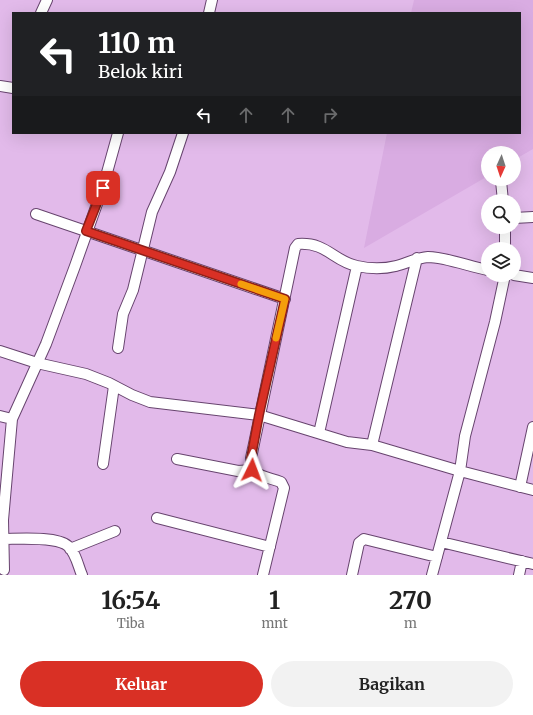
<!DOCTYPE html>
<html lang="id">
<style>
:root{--surface:#fff;--page:#f2f2f2;--text:#222;--muted:#767676;--accent:#d93025}
body{margin:0;font-family:Merriweather,serif;background:var(--page);color:var(--text);height:100vh;display:flex;flex-direction:column;font-size:15px;white-space:nowrap}
*{box-sizing:border-box;margin:0}
p{font-size:13px;color:var(--muted)}
.icon{flex:none;width:22px;height:22px;fill:none;stroke:currentColor;stroke-width:2;stroke-linecap:round;stroke-linejoin:round}
.map{position:relative;height:575px;overflow:hidden}
.details{display:flex;flex-direction:column;background:var(--surface);flex:1}
.details>*{flex:none}
.top-card{position:absolute;left:12px;top:12px;width:509px;height:122px;border-radius:0px;box-shadow:0 4px 16px #0002;background:#202124;color:#fff;overflow:hidden}
.needle{width:26px;rotate:183deg}
.fabs{position:absolute;left:481px;top:146px;display:grid;gap:8px}
.fabs a{display:grid;place-items:center;width:40px;height:40px;border-radius:50%;background:var(--surface);box-shadow:0 4px 16px #0002;font-size:20px}
.pin{position:absolute;display:grid;place-items:center;width:34px;height:34px;color:#fff;margin:-17px;border-radius:8px;box-shadow:0 2px 6px #0006}
.me{position:absolute;width:44px;margin:-22px;rotate:3deg;stroke-linejoin:round;filter:drop-shadow(0 0 3px #0008)}
.turn{display:flex;align-items:center;gap:14px;height:84px;padding:0 20px;font-size:18px}
.turn .icon{width:52px;height:52px;stroke-width:2.5}
.turn b{display:block;font-size:28px;line-height:34px}
.lanes{display:flex;align-items:center;height:38px;padding:0 20px;background:#0003;justify-content:center;gap:20px;direction:ltr}
.lanes .off{opacity:.35}
.eta{display:flex;justify-content:space-evenly;align-items:center;height:68px;text-align:center}
.eta b{font-size:24px;font-weight:700;line-height:28px}
.cta{display:flex;gap:8px;margin-top:auto;padding:8px 20px}
.cta a{flex:1;height:46px;border-radius:24px;background:var(--accent);color:#fff;font-size:16px;font-weight:700;line-height:46px;text-align:center}
.cta a+a{background:var(--page);color:var(--text)}
.map>svg:first-child{display:block}
.built{fill:#d9ace2}
.lines{fill:none;stroke-linecap:round;stroke-linejoin:round}
.minor-casing{stroke:#67446e;stroke-width:12}
.minor{stroke:#fff;stroke-width:10}
.route-casing{stroke:#8d1f18;stroke-width:10}
.route{stroke:#d93025;stroke-width:7}
.slow{stroke:#f59e0b;stroke-width:7}
</style>
<div class="map">
<svg width="533" height="575" viewBox="0 0 533 575">
<rect width="100%" height="100%" fill="#e2baea"/>
<path class="built" d="M414 0H533V149L514 160V153H488V176L364 248 387 133H520V13H411Z"/>
<g class="lines">
<g class="minor-casing">
<path id="minor" d="M41 13 47 0
M209 13 212 0
M0 86 13 88
M501 181 503 201
M36 214 285 299
M514 218 533 217
M505 227V249
M514 275 533 278
M118 348 123 314 133 290 152 212 170 172 183 133
M0 351 37 363 86 374 109 383 132 395 150 402 259 415 347 442 372 445 460 471 533 490
M0 416 12 419
M319 433 357 266
M372 445 417 258
M177 459 238 471 252 470
M103 464 114 386
M520 487 533 427
M157 518 270 547
M3 539C18 539 57 536 68 546 76 553 78 566 82 575
M441 542 533 564
M70 549 115 531
M4 570 3 520 12 419 46 344 75 266 103 187 118 133
M263 575 284 488 281 482C265 476 250 477 251 458L295 248 298 244C327 242 333 261 357 266 370 269 384 269 396 266 407 263 417 258 428 257 445 257 471 267 488 270
M352 575 359 543 364 539 437 557
M432 575 460 471 465 436 495 322 505 275
M519 575 522 561"/>
</g>
<use href="#minor" class="minor"/>
</g>
<g class="lines">
<g class="route-casing">
<path id="route" d="M103 188 86 231 285 299 259 415 251 458 252 470"/>
</g>
<use href="#route" class="route"/>
<path class="slow" d="M241 284 285 299 276 338"/>
</g>
</svg>
<div class="fabs">
<a><svg class="needle" viewBox="-14 -14 28 28"><path d="M0-13l5 13h-10z" fill="#e53935"/><path d="M0 13l5-13h-10z" fill="#767676"/></svg></a>
<a><svg class="icon" aria-label="search" viewBox="0 0 24 24"><circle cx="10" cy="10" r="6"/><path d="M15 15l6 6"/></svg></a>
<a><svg class="icon" aria-label="layers" viewBox="0 0 24 24"><path d="M12 4l9 5-9 5-9-5zM3 14l9 5 9-5"/></svg></a>
</div>
<div class="pin" style="left:103px;top:188px;background:#d93025"><svg class="icon" aria-label="arrive" viewBox="0 0 24 24"><path d="M6 21V4h12l-3 4 3 4H6"/></svg></div>
<svg class="me" style="left:252px;top:470px" viewBox="-20 -20 40 40"><path d="M0-17L14 15 0 8-14 15z" fill="#d93025" stroke="#fff" stroke-width="4"/></svg>
<div class="top-card">
<div class="turn"><svg class="icon" aria-label="left" viewBox="0 0 24 24"><path d="M17 20v-9H6M10 6l-5 5 5 5"/></svg><div><b>110 m</b>Belok kiri</div></div>
<div class="lanes"><svg class="icon" aria-label="left" viewBox="0 0 24 24"><path d="M17 20v-9H6M10 6l-5 5 5 5"/></svg><svg class="icon off" aria-label="ahead" viewBox="0 0 24 24"><path d="M12 20V5M6 11l6-6 6 6"/></svg><svg class="icon off" aria-label="ahead" viewBox="0 0 24 24"><path d="M12 20V5M6 11l6-6 6 6"/></svg><svg class="icon off" aria-label="right" viewBox="0 0 24 24"><path d="M7 20v-9h11M14 6l5 5-5 5"/></svg></div>
</div>
</div>
<section class="details">
<div class="eta">
<div><b>16:54</b><p>Tiba</p></div>
<div><b>1</b><p>mnt</p></div>
<div><b>270</b><p>m</p></div>
</div>
<div class="cta"><a>Keluar</a><a>Bagikan</a></div>
</section>
